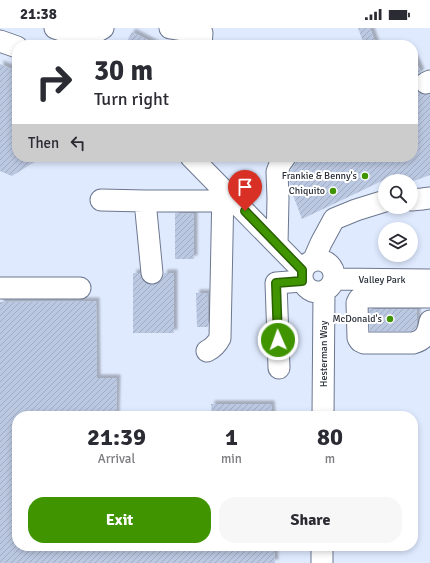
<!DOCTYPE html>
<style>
:root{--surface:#fff;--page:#f7f7f7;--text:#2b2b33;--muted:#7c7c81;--accent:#3f9400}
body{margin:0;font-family:Signika,sans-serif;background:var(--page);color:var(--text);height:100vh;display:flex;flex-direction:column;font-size:15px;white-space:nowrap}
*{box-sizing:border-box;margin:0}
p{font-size:13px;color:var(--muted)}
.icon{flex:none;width:22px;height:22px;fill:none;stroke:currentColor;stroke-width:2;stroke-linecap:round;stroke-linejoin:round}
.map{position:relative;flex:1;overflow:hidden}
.sheet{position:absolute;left:12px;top:383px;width:406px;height:140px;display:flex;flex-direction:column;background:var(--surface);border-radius:16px;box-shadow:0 2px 6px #0003}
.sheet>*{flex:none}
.banner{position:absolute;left:12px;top:12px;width:406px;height:122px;border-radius:16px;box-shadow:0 2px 6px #0003;background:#fff;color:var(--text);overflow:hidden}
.controls{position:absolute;left:378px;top:146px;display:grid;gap:8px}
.controls a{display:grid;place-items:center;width:40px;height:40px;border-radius:50%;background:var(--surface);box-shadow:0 2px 6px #0003;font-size:20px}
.pin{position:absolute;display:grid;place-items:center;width:34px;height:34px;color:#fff;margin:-41px -17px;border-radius:50% 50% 50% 0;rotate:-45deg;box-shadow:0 0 4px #0007}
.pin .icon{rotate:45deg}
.me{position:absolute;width:44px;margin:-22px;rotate:358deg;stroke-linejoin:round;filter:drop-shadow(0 0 3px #0008)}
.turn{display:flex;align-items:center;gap:14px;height:84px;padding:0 16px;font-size:18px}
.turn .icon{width:52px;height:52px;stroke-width:2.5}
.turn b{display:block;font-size:28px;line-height:34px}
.then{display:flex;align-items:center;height:38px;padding:0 16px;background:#0003;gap:8px;font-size:15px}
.eta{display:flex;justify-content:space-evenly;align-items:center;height:68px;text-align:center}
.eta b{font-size:24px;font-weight:800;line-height:28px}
.action{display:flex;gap:8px;margin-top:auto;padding:8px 16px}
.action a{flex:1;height:46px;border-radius:16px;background:var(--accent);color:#fff;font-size:16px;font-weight:800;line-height:46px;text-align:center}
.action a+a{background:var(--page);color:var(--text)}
.status{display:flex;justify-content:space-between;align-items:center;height:28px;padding:0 20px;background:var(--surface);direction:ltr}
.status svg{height:11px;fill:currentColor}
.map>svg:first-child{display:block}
.building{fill:url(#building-hatch);filter:url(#shadow)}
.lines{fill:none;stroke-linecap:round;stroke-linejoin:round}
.minor-casing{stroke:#6c788f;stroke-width:23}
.minor{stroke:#fff;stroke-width:21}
.route-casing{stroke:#296000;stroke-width:10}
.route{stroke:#3f9400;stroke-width:7}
.poi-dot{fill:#3f9400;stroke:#fff;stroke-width:1.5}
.labels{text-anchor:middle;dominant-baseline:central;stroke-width:4;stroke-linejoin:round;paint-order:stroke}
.poi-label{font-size:10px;fill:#292e38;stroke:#fff;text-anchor:end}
.street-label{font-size:10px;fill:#292e38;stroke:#fff}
</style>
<div class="status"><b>21:38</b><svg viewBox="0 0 49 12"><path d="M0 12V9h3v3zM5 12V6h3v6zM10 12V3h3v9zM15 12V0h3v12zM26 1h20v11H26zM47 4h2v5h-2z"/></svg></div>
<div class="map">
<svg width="430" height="535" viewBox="0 0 430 535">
<defs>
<pattern id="building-hatch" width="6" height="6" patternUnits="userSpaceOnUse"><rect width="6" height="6" fill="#bbc8e1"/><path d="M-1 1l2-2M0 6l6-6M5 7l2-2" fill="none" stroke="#a1acc2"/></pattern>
<filter id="shadow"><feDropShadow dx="3.5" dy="-3.5" stdDeviation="1" flood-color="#0004"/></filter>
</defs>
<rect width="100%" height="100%" fill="#dfeaff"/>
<path class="building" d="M358 0H370L376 17H364Z
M132 4 157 17H125Z
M413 28 421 44 416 49 414 55 415 60 420 65 425 67 430 66V147L411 154V153H405L388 150 302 191 290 159 289 146 291 142 295 136 297 129H413Z
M0 36 17 43V129H42L12 148 0 143Z
M175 185 194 186V231H175Z
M133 245H140L142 252 147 256 153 257 159 254 163 250 164 245H174V305H133Z
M196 265H207L208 299H197Z
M96 273 97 350H117L116 388H17V518H274L275 535H0V274Z
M369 281H417V297L415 301 411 303H370Z
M211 376H271L272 388H212Z"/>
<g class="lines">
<g class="minor-casing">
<path id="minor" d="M55 0 86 10 103 0
M170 0 202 5 201 17
M0 13 17 19
M426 55 430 53
M191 129 302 242
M101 172 145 173H223
M411 172 422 171 430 170
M145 173 152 245
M277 216 278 170 277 144 280 136 285 129
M314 231 321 215 334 191 356 182 385 173
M302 248a16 16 0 1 1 32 0a16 16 0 1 1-32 0Z
M335 251 430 252
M0 260H80
M430 269H362L359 271 357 275 358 310 360 313 364 315H413C425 312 428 305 430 293
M207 323C213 320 217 316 220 310L223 161
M279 340 276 255 302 253
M323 388 324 263
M322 535V518"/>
</g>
<use href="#minor" class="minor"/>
</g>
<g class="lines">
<g class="route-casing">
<path id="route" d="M245 183 302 242V253L276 255 278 312"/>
</g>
<use href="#route" class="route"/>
</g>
<g class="poi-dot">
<circle cx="365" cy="148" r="4"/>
<circle cx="333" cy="163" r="4"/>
<circle cx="390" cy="291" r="4"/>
</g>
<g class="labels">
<g class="poi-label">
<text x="357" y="148">Frankie &amp; Benny's</text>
<text x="325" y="163">Chiquito</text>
<text x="382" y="291">McDonald's</text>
</g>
<g class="street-label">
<text x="382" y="252">Valley Park</text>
<text transform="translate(324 326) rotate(-90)">Hesterman Way</text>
</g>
</g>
</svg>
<div class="controls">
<a><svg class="icon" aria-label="search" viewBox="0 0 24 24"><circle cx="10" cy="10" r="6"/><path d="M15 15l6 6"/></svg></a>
<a><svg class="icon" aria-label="layers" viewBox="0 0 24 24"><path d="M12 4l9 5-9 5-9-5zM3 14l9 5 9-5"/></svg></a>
</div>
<div class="pin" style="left:245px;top:183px;background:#d93025"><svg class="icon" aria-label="arrive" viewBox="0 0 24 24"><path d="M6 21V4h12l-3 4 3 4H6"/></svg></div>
<svg class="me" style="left:278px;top:312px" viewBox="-20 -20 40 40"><circle r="17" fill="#3f9400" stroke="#fff" stroke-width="3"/><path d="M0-11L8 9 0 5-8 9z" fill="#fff"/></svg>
<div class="banner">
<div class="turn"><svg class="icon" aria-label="right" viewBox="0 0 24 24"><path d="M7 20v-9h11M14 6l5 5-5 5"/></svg><div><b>30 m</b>Turn right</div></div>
<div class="then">Then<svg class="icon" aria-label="left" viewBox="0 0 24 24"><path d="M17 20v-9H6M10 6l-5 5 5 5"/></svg></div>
</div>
<section class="sheet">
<div class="eta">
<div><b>21:39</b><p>Arrival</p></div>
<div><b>1</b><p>min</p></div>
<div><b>80</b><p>m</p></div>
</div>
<div class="action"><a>Exit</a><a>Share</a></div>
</section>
</div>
